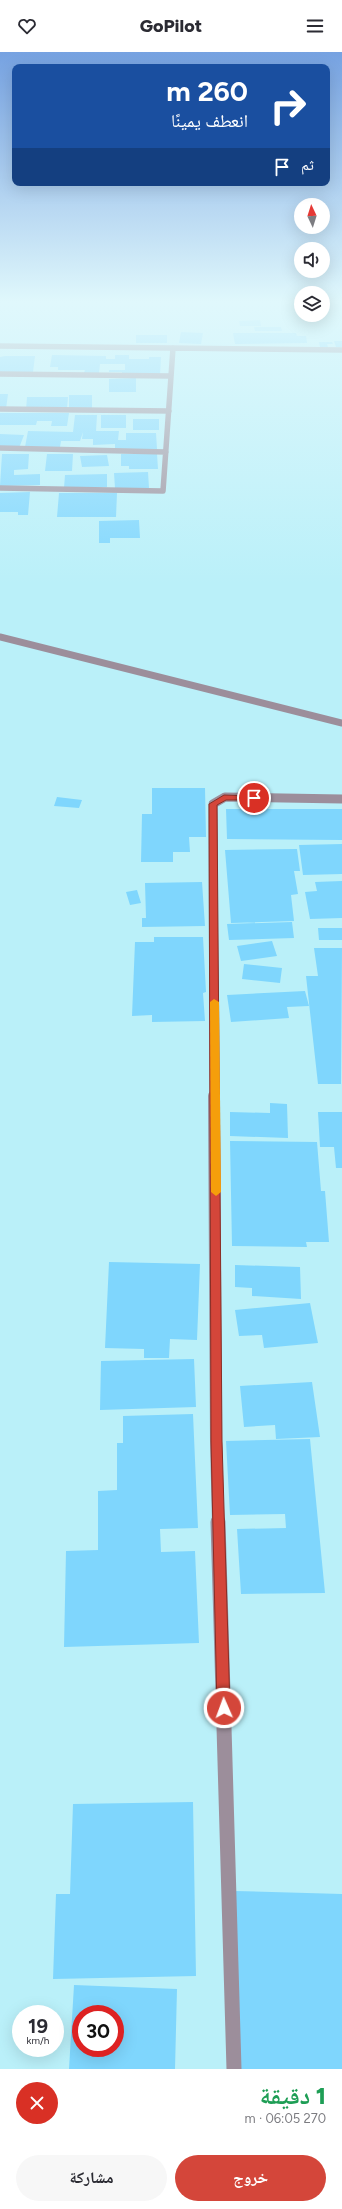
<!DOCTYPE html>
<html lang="ar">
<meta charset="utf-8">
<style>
:root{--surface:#fff;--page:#f7f7f7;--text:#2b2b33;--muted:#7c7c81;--accent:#d4463a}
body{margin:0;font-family:Figtree,"Noto Naskh Arabic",sans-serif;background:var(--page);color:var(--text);direction:rtl;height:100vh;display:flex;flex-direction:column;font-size:15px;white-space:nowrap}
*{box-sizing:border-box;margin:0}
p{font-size:13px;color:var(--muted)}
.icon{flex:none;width:22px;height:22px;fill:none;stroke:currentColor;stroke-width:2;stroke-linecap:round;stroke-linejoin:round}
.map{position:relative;height:2017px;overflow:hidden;direction:ltr}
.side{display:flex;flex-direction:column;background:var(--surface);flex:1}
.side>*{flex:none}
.guide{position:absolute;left:12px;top:12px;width:318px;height:122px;border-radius:8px;box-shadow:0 4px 16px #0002;direction:rtl;background:#1a4fa0;color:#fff;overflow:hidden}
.needle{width:26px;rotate:356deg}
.fabs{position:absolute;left:294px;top:146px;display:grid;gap:8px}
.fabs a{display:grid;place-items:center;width:36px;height:36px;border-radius:50%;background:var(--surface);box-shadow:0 4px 16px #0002;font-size:20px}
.speed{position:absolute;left:12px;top:1953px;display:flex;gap:8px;font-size:20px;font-weight:700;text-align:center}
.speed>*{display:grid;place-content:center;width:52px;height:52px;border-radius:50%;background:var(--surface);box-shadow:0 4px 16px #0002;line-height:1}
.speed small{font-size:10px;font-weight:400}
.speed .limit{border:6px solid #d22;background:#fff;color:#111}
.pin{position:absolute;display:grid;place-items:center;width:34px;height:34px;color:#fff;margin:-17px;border:2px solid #fff;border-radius:50%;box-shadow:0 1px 4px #0007}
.me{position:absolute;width:44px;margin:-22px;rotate:358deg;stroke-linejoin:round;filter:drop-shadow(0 0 3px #0008)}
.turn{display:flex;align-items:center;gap:14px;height:84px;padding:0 16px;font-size:18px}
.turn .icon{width:52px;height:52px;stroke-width:2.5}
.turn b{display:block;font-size:28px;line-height:34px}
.then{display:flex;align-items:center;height:38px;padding:0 16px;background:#0003;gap:8px;font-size:15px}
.round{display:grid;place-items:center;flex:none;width:42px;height:42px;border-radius:21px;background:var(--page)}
.overview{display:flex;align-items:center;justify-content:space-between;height:68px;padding:0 16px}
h1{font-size:24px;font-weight:800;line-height:30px;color:#1e9e55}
.cta{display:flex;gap:8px;margin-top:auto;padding:8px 16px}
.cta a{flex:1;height:46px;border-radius:24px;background:var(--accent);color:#fff;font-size:16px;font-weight:800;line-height:46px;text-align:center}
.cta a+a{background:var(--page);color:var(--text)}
header{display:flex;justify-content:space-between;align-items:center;height:52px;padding:0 16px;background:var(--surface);font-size:18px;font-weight:800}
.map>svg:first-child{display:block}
.building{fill:#7fd6fd;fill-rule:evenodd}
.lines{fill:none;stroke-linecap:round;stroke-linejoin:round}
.minor-far4{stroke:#9c8e9b;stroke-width:5.5}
.minor-far3{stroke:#9c8e9b;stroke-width:7}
.minor-far2{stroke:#9c8e9b;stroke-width:9}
.minor-far1{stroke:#9c8e9b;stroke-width:12}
.minor{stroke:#9c8e9b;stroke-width:15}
.route{fill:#d4463a;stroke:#8a2e26}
.slow{fill:#f59e0b}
</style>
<header><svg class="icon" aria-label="menu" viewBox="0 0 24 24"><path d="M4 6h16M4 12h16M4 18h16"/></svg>GoPilot<svg class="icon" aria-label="heart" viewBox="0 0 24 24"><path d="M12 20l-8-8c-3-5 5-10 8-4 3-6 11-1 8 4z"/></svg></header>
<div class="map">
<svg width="342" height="2017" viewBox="0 0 342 2017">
<rect width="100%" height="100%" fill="#baf0f9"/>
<path class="building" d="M260 268 261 274H240L239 269Z
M254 275H281L282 279H255Z
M181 280 203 281 201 292 179 291Z
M233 281H296L297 284H306L307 291 235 292Z
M136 283H167V291H136Z
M334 289H342V295H336Z
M319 290H332L333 292H327L328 295H320Z
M52 303 106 304V307H115V303H129V307H149V305H161L160 323H122V320H109V318H125V312H100L99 321H84L85 318H58V315H50Z
M5 304H35L33 320H0V305Z
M136 326V340H109V327Z
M0 342H8L6 357H0Z
M69 343H92V356H69Z
M27 345H68L67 357 26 358Z
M0 361H69L67 374H51L52 369H37L36 373H0Z
M75 363H97L96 379H119L118 388H126V381H156L157 397 115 398V392L93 393V387H82L83 380 80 389H61L60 395H25L28 379 73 380Z
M101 363H126V376H101Z
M133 367H159V378H133Z
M0 382 24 383 19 396 0 394Z
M2 402H29L28 417 14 418V423L40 422V433L0 434Z
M47 402H73L72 419H45Z
M121 402H157L158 417H129V414H121Z
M107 403 109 414 82 415 80 404Z
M148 420 149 436H115L114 421Z
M107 422V435L64 436 65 423Z
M30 440 28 463H18V460H0V441Z
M59 441H117L116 465H57Z
M139 468 140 486H110V491H99V469Z
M152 736H205L206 785H189L190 800H173V810H141L142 762H152Z
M57 745 82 748 79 756 54 754Z
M226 757H342V788L227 787Z
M342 792V822L303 823 299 793Z
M297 797 300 819H294L298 842 291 843 294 869 231 871 225 798Z
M342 829V866L310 867 305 840 317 839 315 830Z
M202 830 205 874 142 875V866H146L145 831Z
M137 838 141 851 130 853 126 840Z
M292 870 294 886 229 888 227 872Z
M318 876H342V888H319Z
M154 885H203L206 940 203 941 205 969 152 970V963L132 964 135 890H154Z
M272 889 277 904 241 909 237 894Z
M314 896H342L341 1032H318L306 924H318Z
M244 912 282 916 280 931 242 927Z
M305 939 309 954 287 955 289 966 231 970 227 943Z
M270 1051 287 1052 288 1086 230 1084V1060L270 1061Z
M318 1060H342V1116H336L334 1095H320Z
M230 1089 317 1090 321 1139H325L329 1190H306L307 1195 232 1194Z
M109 1210 200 1212 197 1288 170 1287 169 1306H144V1297L105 1296Z
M235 1213 300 1215 301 1247 252 1244V1236L235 1235Z
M310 1251 318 1291 264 1296 262 1283 239 1284 235 1258Z
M194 1307 196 1355 100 1358 101 1309Z
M312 1330 320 1385 276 1387 275 1373 244 1375 240 1334Z
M193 1362 198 1476 160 1477 161 1500 195 1499 199 1591 64 1595 66 1499 98 1498V1439L117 1438V1391H123V1364Z
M310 1387 325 1541 241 1542 237 1477 286 1476 285 1462 230 1463 226 1389Z
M193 1750 196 1924 53 1927 56 1842H70L73 1752Z
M234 1839 342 1842V2017H236Z
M74 1933 177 1937 175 2017H69ZM81 1962H115V1996H81Z"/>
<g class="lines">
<path class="minor-far4" d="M0 294 342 298
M0 322 171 324
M0 357 169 359
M0 396 166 400
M0 436 163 439 173 296"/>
<path class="minor-far3" d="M0 585 342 671"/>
<path class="minor-far2" d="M214 1045 213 752 225 745 342 747"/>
<path class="minor-far1" d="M214 1044 216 1389 218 1471"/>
<path class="minor" d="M218 1470 234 2017"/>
</g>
<linearGradient id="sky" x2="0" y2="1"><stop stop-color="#76a2e1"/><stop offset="0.47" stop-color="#e0f8fc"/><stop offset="1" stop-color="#e0f8fc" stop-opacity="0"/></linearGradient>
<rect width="342" height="532" fill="url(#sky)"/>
<path class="route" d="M224 743 254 744 258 746 254 748H226L217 753 222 1389 230 1656 229 1661 224 1663 219 1661 217 1656 211 1389 209 752Z"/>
<path class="slow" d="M214 947 219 950 221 1140 216 1144 211 1140 210 950Z"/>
</svg>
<div class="fabs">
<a><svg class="needle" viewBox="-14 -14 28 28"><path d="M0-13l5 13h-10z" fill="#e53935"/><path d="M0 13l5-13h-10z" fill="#7c7c81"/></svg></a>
<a><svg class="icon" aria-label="sound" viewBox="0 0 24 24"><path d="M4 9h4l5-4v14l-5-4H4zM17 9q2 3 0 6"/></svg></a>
<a><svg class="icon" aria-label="layers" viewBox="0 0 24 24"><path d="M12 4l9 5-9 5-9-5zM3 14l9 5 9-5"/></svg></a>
</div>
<div class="speed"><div>19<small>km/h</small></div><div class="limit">30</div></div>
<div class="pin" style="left:254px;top:746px;background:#d93025"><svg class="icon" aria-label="arrive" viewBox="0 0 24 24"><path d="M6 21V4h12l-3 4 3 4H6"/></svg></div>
<svg class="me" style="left:224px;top:1656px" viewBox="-20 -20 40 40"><circle r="17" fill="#d4463a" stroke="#fff" stroke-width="3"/><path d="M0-11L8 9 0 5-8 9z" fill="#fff"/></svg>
<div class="guide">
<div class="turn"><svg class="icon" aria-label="right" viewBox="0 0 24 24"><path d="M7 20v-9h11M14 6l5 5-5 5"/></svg><div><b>260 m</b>انعطف يمينًا</div></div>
<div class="then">ثم<svg class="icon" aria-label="arrive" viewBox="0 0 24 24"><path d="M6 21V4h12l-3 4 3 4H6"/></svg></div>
</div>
</div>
<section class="side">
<div class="overview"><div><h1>1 دقيقة</h1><p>270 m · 06:05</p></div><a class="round" style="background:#d93025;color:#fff"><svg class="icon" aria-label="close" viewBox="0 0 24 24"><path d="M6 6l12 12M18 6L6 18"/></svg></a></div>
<div class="cta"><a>خروج</a><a>مشاركة</a></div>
</section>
